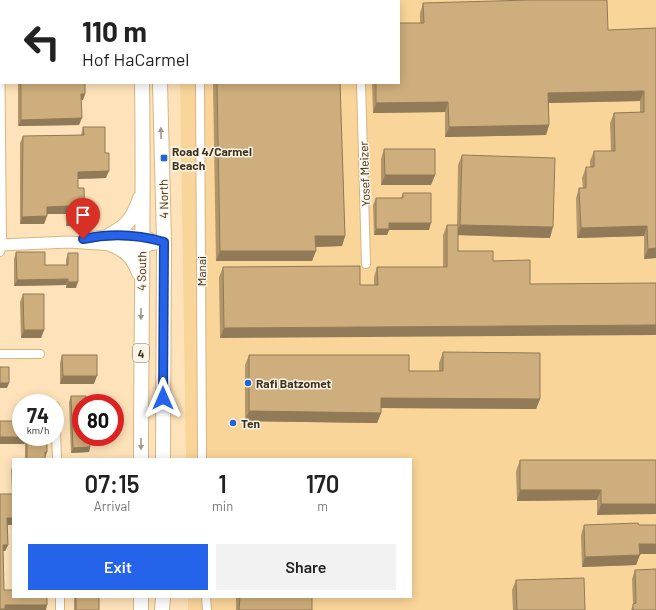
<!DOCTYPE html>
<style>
:root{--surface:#fff;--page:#f2f2f2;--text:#222;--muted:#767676;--accent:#2563eb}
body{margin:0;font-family:Barlow,sans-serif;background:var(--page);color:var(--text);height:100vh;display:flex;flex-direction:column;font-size:15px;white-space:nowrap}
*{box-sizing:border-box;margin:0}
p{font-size:13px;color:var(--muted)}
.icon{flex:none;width:22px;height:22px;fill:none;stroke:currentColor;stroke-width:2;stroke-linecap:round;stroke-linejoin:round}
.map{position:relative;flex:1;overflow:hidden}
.details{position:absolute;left:12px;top:458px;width:400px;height:140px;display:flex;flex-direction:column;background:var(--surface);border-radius:0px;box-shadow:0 2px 10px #0003}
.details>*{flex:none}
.guide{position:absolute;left:0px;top:0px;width:400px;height:84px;box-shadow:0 2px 10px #0003;background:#fff;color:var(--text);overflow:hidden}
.speed{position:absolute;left:12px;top:394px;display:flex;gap:8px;font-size:20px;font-weight:700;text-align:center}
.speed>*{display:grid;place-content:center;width:52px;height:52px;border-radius:50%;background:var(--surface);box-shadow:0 2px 10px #0003;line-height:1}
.speed small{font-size:10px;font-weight:400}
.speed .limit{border:6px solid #d22;background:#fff;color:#111}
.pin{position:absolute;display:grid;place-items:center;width:34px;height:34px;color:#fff;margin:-41px -17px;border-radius:50% 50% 50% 0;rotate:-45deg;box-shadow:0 0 4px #0007}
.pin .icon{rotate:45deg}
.me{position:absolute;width:44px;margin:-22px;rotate:0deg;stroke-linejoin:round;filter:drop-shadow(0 0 3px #0008)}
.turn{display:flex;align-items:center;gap:14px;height:84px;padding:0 16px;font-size:18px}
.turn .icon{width:52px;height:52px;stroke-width:2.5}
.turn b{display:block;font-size:28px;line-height:34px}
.eta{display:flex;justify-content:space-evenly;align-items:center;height:68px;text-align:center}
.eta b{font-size:24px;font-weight:600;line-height:28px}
.action{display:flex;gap:8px;margin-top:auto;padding:8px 16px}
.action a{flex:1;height:46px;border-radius:0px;background:var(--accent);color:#fff;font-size:16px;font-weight:600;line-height:46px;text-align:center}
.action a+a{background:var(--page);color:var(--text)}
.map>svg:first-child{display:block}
.built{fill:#fad599}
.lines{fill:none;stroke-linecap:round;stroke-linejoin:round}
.street-casing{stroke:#d6b683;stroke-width:10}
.secondary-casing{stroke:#d6b683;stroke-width:13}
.highway-casing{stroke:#d6b683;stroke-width:16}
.street{stroke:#fff;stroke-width:8}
.secondary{stroke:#fff;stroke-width:11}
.highway{stroke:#fff;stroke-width:14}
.wall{fill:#b1966b}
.shaded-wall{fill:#907a57}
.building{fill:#ceae7c;stroke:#907a57}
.oneway{fill:#9e988e}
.route-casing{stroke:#184099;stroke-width:10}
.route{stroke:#2563eb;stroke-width:7}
.poi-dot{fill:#1e67d2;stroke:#faf4e9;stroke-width:1.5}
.labels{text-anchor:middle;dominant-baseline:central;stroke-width:3;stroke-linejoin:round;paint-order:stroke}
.shield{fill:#faf4e9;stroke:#766c5a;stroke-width:1}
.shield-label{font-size:11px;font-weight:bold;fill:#3e311c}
.poi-label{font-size:12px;font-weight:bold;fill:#3e311c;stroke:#faf4e9;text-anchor:start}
.street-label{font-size:12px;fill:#3e311c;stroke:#faf4e9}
</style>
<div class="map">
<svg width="656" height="610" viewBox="0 0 656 610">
<rect width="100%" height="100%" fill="#fee3ba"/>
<path class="built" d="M179 0H656V610H188V597H411V459H186L180 83H399V1Z"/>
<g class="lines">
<g class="street-casing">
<path id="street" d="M199 0V1
M359 0V1
M0 25 2 245 0 252
M200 83 202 459
M361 83 366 264
M0 354H40
M55 406 57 459
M60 597V610
M206 597 207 610"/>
</g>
<g class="secondary-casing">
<path id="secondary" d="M87 238 123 234 149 238
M0 245 69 242 142 247 164 242"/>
</g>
<g class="highway-casing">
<path id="highway" d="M141 0V1
M158 0V1
M160 83 164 242 163 459
M111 234C128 226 134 216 140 198
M110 244C126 250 133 257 139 273
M141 459C141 334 144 208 142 83
M141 610V597
M162 610 163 597"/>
</g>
<use href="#street" class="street"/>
<use href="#secondary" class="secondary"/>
<use href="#highway" class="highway"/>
</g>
<path class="wall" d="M423 3 608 30 656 28V258L644 259V236L577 238 576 198 579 188H583L582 178 586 167H590V161L594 151H611L610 123 614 113 640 112V101L549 103V125L546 135 445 137V112L373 113 372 83H399L420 23V13Z
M18 83H85V94L83 100H81L79 125 18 126Z
M213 83H340L345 236 342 246 316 247 312 261H216Z
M83 127 105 153 106 178 78 179V188L82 226H66V214H47V216L44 224H20V143L23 136 81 135Z
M384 149 435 175 431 185H381V159Z
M462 155 550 238 458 235V251L493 261 220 338 219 277 223 267 360 285H374V277L377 267H443V235L447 225H457L458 165Z
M403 193 429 230H389L387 235H374L373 205 376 198H401Z
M16 252 45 265H66V260L68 253 76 288H66V285L14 286V259Z
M23 294 44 330 41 338H21L20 302Z
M443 352 540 399 536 409 381 408V413L377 423 245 421V365L249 355 409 371H439V363Z
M62 355 94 384H60V363Z
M71 396 81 403 90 447 89 452 71 453 69 402Z
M0 421 20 427 47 437 45 459H25V444H0Z
M520 460H656L597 515V500L517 501 516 471Z
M13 465V525H7L8 545 5 551H3L0 610V494H12L11 470Z
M584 525H639L640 554 636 565 582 567 581 535Z
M635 570 656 610H631L633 605 632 579Z
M516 580 585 610H513L512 590Z
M74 597H99V610H74Z
M236 597H312V610H236Z"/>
<path class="shaded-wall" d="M644 91 640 101 545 103 548 93Z
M81 94H85L83 100H79Z
M448 102 445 112 373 113 376 103Z
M82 118 79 125 18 126 21 120Z
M549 125 546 135 445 137 449 127Z
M109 171 106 178 75 179 78 172Z
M385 175H435L431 185H381Z
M68 206 66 214H44L47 207Z
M47 216 44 224H20L22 217Z
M69 219H85L82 226H66Z
M389 223H431L429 230H389L387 235H374L376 229Z
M460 225 553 227 550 238 456 235Z
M647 226 644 236 577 238 581 228Z
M315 236H345L342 246 312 247Z
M656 248V258L644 259 648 249Z
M220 251H316L312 261H216Z
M68 279 66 285 14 286 17 280Z
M68 282H78L76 288H66Z
M656 325V335L220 338 224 328Z
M24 330H44L41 338H21Z
M63 376H97L94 384H60Z
M0 383H9L7 388H0Z
M381 398 540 399 536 409 377 408Z
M249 411 381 413 377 423 245 421Z
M0 437H27L25 444H0Z
M90 447 89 452 71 453 73 448Z
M45 452H47L45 458Z
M520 490H601L597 500 517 501Z
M601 504H656V514L597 515Z
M7 518H13V525H5Z
M639 544H656V554H636Z
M3 545H8L5 551H1Z
M640 555 636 565 582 567 585 557Z
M5 605H47L46 610H0V609Z"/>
<path class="building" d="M21 0H81V1H21Z
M313 0H338V1H313Z
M375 0H395V1H375Z
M531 0H607L608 30 656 28V248L648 249 647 226 581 228 579 188H586V167H594V151H615L614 113 644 112V91L548 93 549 125 449 127 448 102 376 103V83H399V23H424L423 3Z
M21 83H85V94H81L82 118 21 120Z
M217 83H340L345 236H315L316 251H220Z
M83 127H105V153H109V171L78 172V188H84L85 219H69L68 206 47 207V216L22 217 23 136 84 135Z
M384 149H435V175H385Z
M462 155 555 158 553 227 460 225Z
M403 193H431V223H389V229H376V198H403Z
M447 225H458V251H493V261L530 260V284L656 283V325L224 328 223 267 360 266V285H378L377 267H447Z
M16 252H45V265H68V253H78V282H68V279L17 280Z
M23 294H44V330H24Z
M443 352 540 353V399L381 398V413L249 411V355H409V371H443Z
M62 355H97V376H63Z
M0 367H9V383H0Z
M71 396H86L87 403H81V437H90V447L73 448Z
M0 421H20V427H21V437H47V452H45V459H27V437H0Z
M520 460H656V504H601V490H520Z
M0 494H13V518H7L8 545H3L4 590H13V597H47V605H5V609H0Z
M638 523 639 525H656V544H639L640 555 585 557 584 525Z
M656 569V610H633V604L636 603 635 570Z
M584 578 585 610H517L516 580Z
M76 597H99V610H76Z
M240 597H312V610H239Z"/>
<defs><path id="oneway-solid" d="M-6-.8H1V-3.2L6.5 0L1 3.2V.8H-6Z"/></defs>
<g class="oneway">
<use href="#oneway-solid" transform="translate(161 133) rotate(-91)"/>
<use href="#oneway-solid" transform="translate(141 314) rotate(90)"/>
<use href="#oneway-solid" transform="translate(141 444) rotate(90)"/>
</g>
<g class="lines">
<g class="route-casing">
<path id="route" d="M83 239C111 233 136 234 164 242L163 398"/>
</g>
<use href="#route" class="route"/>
</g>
<g class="poi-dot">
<rect x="160" y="154" width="8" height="8" rx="2"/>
<circle cx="248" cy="383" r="4"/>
<circle cx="233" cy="423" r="4"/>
</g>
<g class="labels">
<rect class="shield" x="133" y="344" width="16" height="18" rx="3"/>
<g class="shield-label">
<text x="141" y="353">4</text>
</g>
<g class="poi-label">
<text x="172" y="151">Road 4/Carmel<tspan x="172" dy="14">Beach</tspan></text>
<text x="256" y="383">Rafi Batzomet</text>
<text x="241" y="423">Ten</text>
</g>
<g class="street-label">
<text transform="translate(364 174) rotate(-92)">Yosef Meizer</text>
<text transform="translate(163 199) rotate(-91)">4 North</text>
<text transform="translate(141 271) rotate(-89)">4 South</text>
<text transform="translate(201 271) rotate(-90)">Manai</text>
</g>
</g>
</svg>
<div class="speed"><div>74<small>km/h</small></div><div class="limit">80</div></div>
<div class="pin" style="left:83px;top:239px;background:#d93025"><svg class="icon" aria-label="arrive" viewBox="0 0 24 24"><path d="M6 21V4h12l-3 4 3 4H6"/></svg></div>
<svg class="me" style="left:163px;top:398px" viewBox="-20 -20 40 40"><path d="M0-17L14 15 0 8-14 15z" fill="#2563eb" stroke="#fff" stroke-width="4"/></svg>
<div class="guide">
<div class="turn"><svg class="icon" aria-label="left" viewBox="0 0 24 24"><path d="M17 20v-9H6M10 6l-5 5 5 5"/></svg><div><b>110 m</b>Hof HaCarmel</div></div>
</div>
<section class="details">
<div class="eta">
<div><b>07:15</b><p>Arrival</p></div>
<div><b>1</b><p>min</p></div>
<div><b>170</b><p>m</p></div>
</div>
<div class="action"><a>Exit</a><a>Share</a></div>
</section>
</div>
